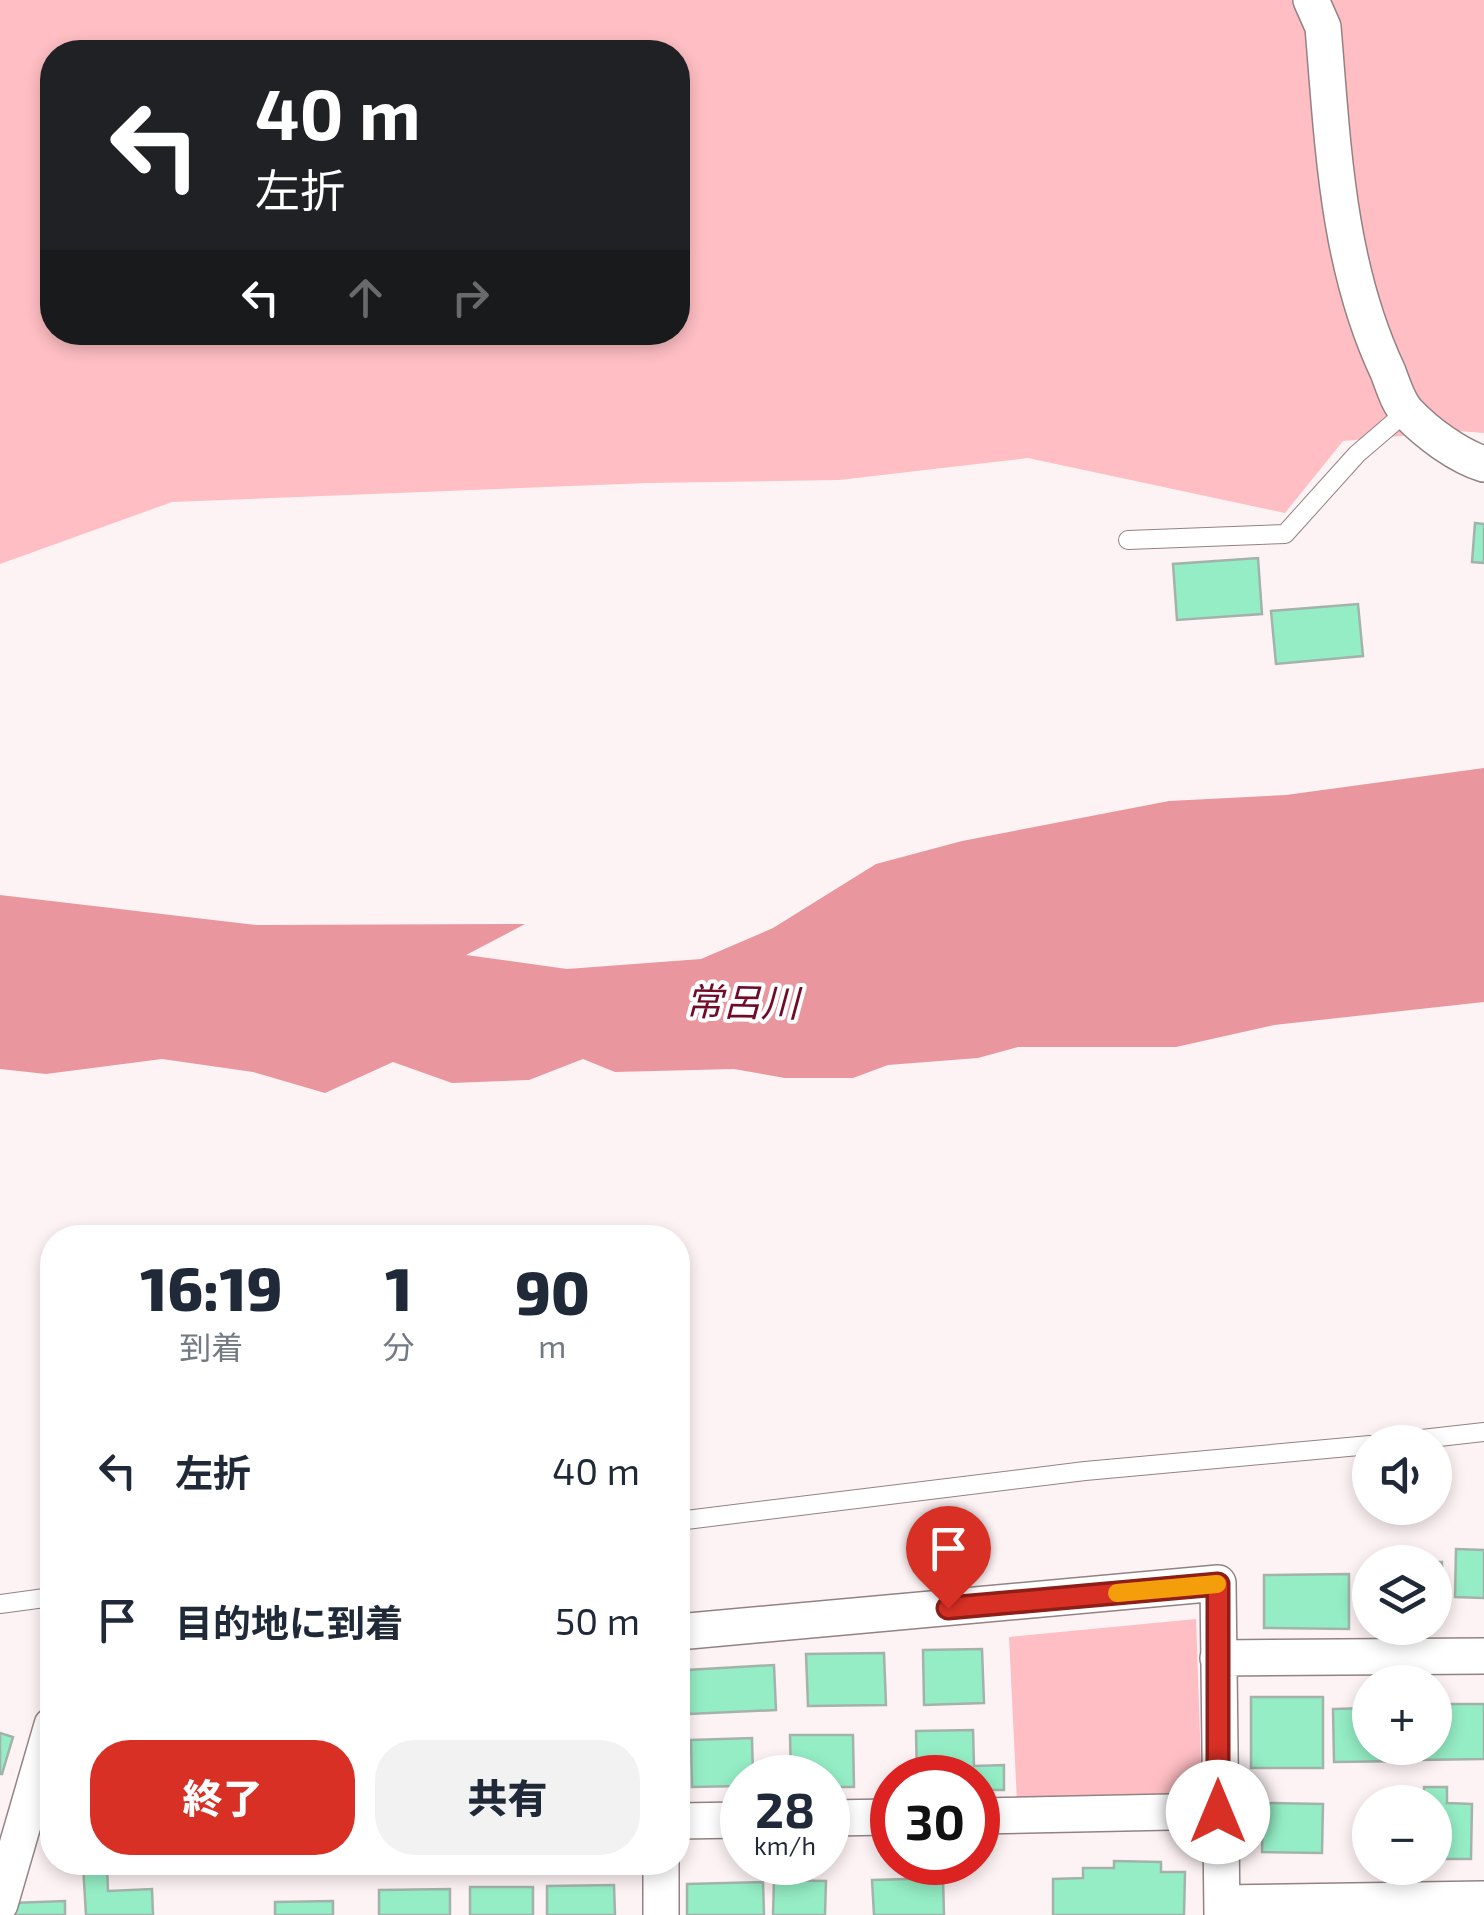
<!DOCTYPE html>
<html lang="ja">
<meta charset="utf-8">
<style>
:root{--surface:#fff;--page:#f2f2f3;--text:#1f2937;--muted:#747a83;--accent:#d93025}
body{margin:0;font-family:"Exo 2","Noto Sans JP",sans-serif;background:var(--page);color:var(--text);height:100vh;display:flex;flex-direction:column;font-size:38px;white-space:nowrap}
*{box-sizing:border-box;margin:0}
p{font-size:32px;color:var(--muted)}
.icon{flex:none;width:55px;height:55px;fill:none;stroke:currentColor;stroke-width:2;stroke-linecap:round;stroke-linejoin:round}
.map{position:relative;flex:1;overflow:hidden}
.drawer{position:absolute;left:40px;top:1225px;width:650px;height:650px;display:flex;flex-direction:column;background:var(--surface);border-radius:40px;box-shadow:0 5px 15px #0003}
.drawer>*{flex:none}
.top-card{position:absolute;left:40px;top:40px;width:650px;height:305px;border-radius:40px;box-shadow:0 5px 15px #0003;background:#202124;color:#fff;overflow:hidden}
.fabs{position:absolute;left:1352px;top:1425px;display:grid;gap:20px}
.fabs a{display:grid;place-items:center;width:100px;height:100px;border-radius:50%;background:var(--surface);box-shadow:0 5px 15px #0003;font-size:50px}
.speed{position:absolute;left:720px;top:1755px;display:flex;gap:20px;font-size:50px;font-weight:700;text-align:center}
.speed>*{display:grid;place-content:center;width:130px;height:130px;border-radius:50%;background:var(--surface);box-shadow:0 5px 15px #0003;line-height:1}
.speed small{font-size:25px;font-weight:400}
.speed .limit{border:15px solid #d22;background:#fff;color:#111}
.pin{position:absolute;display:grid;place-items:center;width:85px;height:85px;color:#fff;margin:-102px -42px;border-radius:50% 50% 50% 0;rotate:-45deg;box-shadow:0 0 10px #0007}
.pin .icon{rotate:45deg}
.me{position:absolute;width:110px;margin:-55px;rotate:0deg;stroke-linejoin:round;filter:drop-shadow(0 0 8px #0008)}
.turn{display:flex;align-items:center;gap:35px;height:210px;padding:0 50px;font-size:45px}
.turn .icon{width:130px;height:130px;stroke-width:2.5}
.turn b{display:block;font-size:70px;line-height:85px}
.lanes{display:flex;align-items:center;height:95px;padding:0 50px;background:#0003;justify-content:center;gap:50px;direction:ltr}
.lanes .off{opacity:.35}
.eta{display:flex;justify-content:space-evenly;align-items:center;height:170px;text-align:center}
.eta b{font-size:60px;font-weight:800;line-height:70px}
.cta{display:flex;gap:20px;margin-top:auto;padding:20px 50px}
.cta a{flex:1;height:115px;border-radius:40px;background:var(--accent);color:#fff;font-size:40px;font-weight:800;line-height:115px;text-align:center}
.cta a+a{background:var(--page);color:var(--text)}
ul{padding:0;list-style:none}
li{display:flex;align-items:center;gap:30px;height:150px;padding:0 50px}
li div{flex:1}
li b{display:block;font-size:38px}
li em{font-style:normal}
.map>svg:first-child{display:block}
</style>
<div class="map">
<svg width="1484" height="1915" viewBox="0 0 1484 1915">
<rect width="100%" height="100%" fill="#fef3f4"/>
<path fill="#febec3" fill-rule="evenodd" d="M0,0H1484V433L1457,431L1343,441L1285,513L1028,458L839,480L648,483L172,502L0,564ZM52,52H678V332H52Z
M1196,1619L1202,1794L1017,1802L1009,1637Z"/>
<path fill="#ea969f" d="M1484,768V1002L1274,1025L1176,1047H1018L978,1058L888,1065L853,1078H785L734,1069L615,1072L583,1059L529,1080L452,1083L393,1062L325,1093L253,1072L162,1059L46,1074L0,1069V895L257,925L525,924L466,955L567,969L701,959L773,928L876,864L962,841L1169,801L1286,795Z"/>
<path fill="#94edc5" stroke="#a3b3ab" stroke-width="2.5" d="M1475,523L1484,524V563L1472,562Z
M1258,558L1262,614L1177,620L1173,564Z
M1358,604L1363,656L1276,664L1271,611Z
M1456,1549L1484,1550V1598L1455,1597Z
M1428,1562H1442L1443,1621H1435V1562Z
M1349,1574V1629L1264,1628V1575Z
M982,1649L984,1703L924,1705L923,1650Z
M884,1653L886,1705L808,1706L806,1654Z
M774,1665L776,1710L689,1714L687,1670Z
M1251,1697H1323V1768H1251Z
M1435,1704H1484V1759L1418,1760V1748H1435Z
M1370,1708V1748H1406L1407,1761L1334,1762L1333,1709Z
M973,1730L974,1766L1004,1765V1790H978V1778H917L916,1731Z
M0,1733L13,1737L2,1774H0Z
M790,1735H853L854,1787H828V1778H791Z
M752,1738L753,1778H742V1786L692,1787L691,1740Z
M1424,1787H1447V1803L1472,1804L1471,1859H1445V1847H1435V1802H1424Z
M1263,1803L1323,1804L1322,1853L1262,1852Z
M1114,1861L1161,1862V1872H1185L1184,1915H1053V1879L1083,1878V1868H1114Z
M107,1864L108,1891L152,1889L153,1915H86L83,1865Z
M943,1878L944,1915H874L872,1880Z
M774,1880L826,1881L825,1915H773Z
M763,1882L764,1915H687V1884Z
M614,1885L615,1915H547V1886Z
M470,1887H533V1915H470Z
M450,1889V1915H379V1890Z
M65,1901V1915H13L12,1903Z
M333,1901V1915H275V1902Z"/>
<g fill="none" stroke-linecap="round" stroke-linejoin="round">
<g stroke="#938283" stroke-width="20">
<path id="service" d="M1128,540L1285,534L1357,454L1406,412
M1395,1442L1484,1432
M678,1521L1085,1471L1370,1445
M0,1604L52,1597"/>
</g>
<g stroke="#938283" stroke-width="38">
<path id="minor" d="M1311,0L1323,27C1333,145 1337,264 1388,372C1393,385 1398,403 1408,413C1427,433 1458,456 1484,464
M678,1632L1218,1583L1222,1915
M1218,1658L1484,1656
M978,1816L1218,1811
M828,1818L892,1817
M678,1821L742,1820
M661,1862V1915
M1222,1903L1484,1899
M0,1904L52,1725"/>
</g>
<use href="#service" stroke="#fff" stroke-width="18"/>
<use href="#minor" stroke="#fff" stroke-width="35"/>
</g>
<g fill="none" stroke-linecap="round" stroke-linejoin="round">
<g stroke="#8d1f18" stroke-width="25">
<path id="route" d="M948,1608L1218,1584V1812"/>
</g>
<use href="#route" stroke="#d93025" stroke-width="18"/>
<path stroke="#f59e0b" stroke-width="18" d="M1117,1593L1217,1584"/>
</g>
<g text-anchor="middle" dominant-baseline="central" stroke-width="8" stroke-linejoin="round" paint-order="stroke">
<g font-size="38" font-style="italic" fill="#710b28" stroke="#fff">
<text transform="translate(742 1001) rotate(1)">常呂川</text>
</g>
</g>
</svg>
<div class="fabs">
<a><svg class="icon" aria-label="sound" viewBox="0 0 24 24"><path d="M4 9h4l5-4v14l-5-4H4zM17 9q2 3 0 6"/></svg></a>
<a><svg class="icon" aria-label="layers" viewBox="0 0 24 24"><path d="M12 4l9 5-9 5-9-5zM3 14l9 5 9-5"/></svg></a>
<a>+</a>
<a>−</a>
</div>
<div class="speed"><div>28<small>km/h</small></div><div class="limit">30</div></div>
<div class="pin" style="left:948px;top:1608px;background:#d93025"><svg class="icon" aria-label="arrive" viewBox="0 0 24 24"><path d="M6 21V4h12l-3 4 3 4H6"/></svg></div>
<svg class="me" style="left:1218px;top:1812px" viewBox="-20 -20 40 40"><circle r="19" fill="#fff"/><path d="M0-13L10 11 0 6-10 11z" fill="#d93025"/></svg>
<div class="top-card">
<div class="turn"><svg class="icon" aria-label="left" viewBox="0 0 24 24"><path d="M17 20v-9H6M10 6l-5 5 5 5"/></svg><div><b>40 m</b>左折</div></div>
<div class="lanes"><svg class="icon" aria-label="left" viewBox="0 0 24 24"><path d="M17 20v-9H6M10 6l-5 5 5 5"/></svg><svg class="icon off" aria-label="ahead" viewBox="0 0 24 24"><path d="M12 20V5M6 11l6-6 6 6"/></svg><svg class="icon off" aria-label="right" viewBox="0 0 24 24"><path d="M7 20v-9h11M14 6l5 5-5 5"/></svg></div>
</div>
<section class="drawer">
<div class="eta">
<div><b>16:19</b><p>到着</p></div>
<div><b>1</b><p>分</p></div>
<div><b>90</b><p>m</p></div>
</div>
<ul>
<li><svg class="icon" aria-label="left" viewBox="0 0 24 24"><path d="M17 20v-9H6M10 6l-5 5 5 5"/></svg><div><b>左折</b></div><em>40 m</em></li>
<li><svg class="icon" aria-label="arrive" viewBox="0 0 24 24"><path d="M6 21V4h12l-3 4 3 4H6"/></svg><div><b>目的地に到着</b></div><em>50 m</em></li>
</ul>
<div class="cta"><a>終了</a><a>共有</a></div>
</section>
</div>
